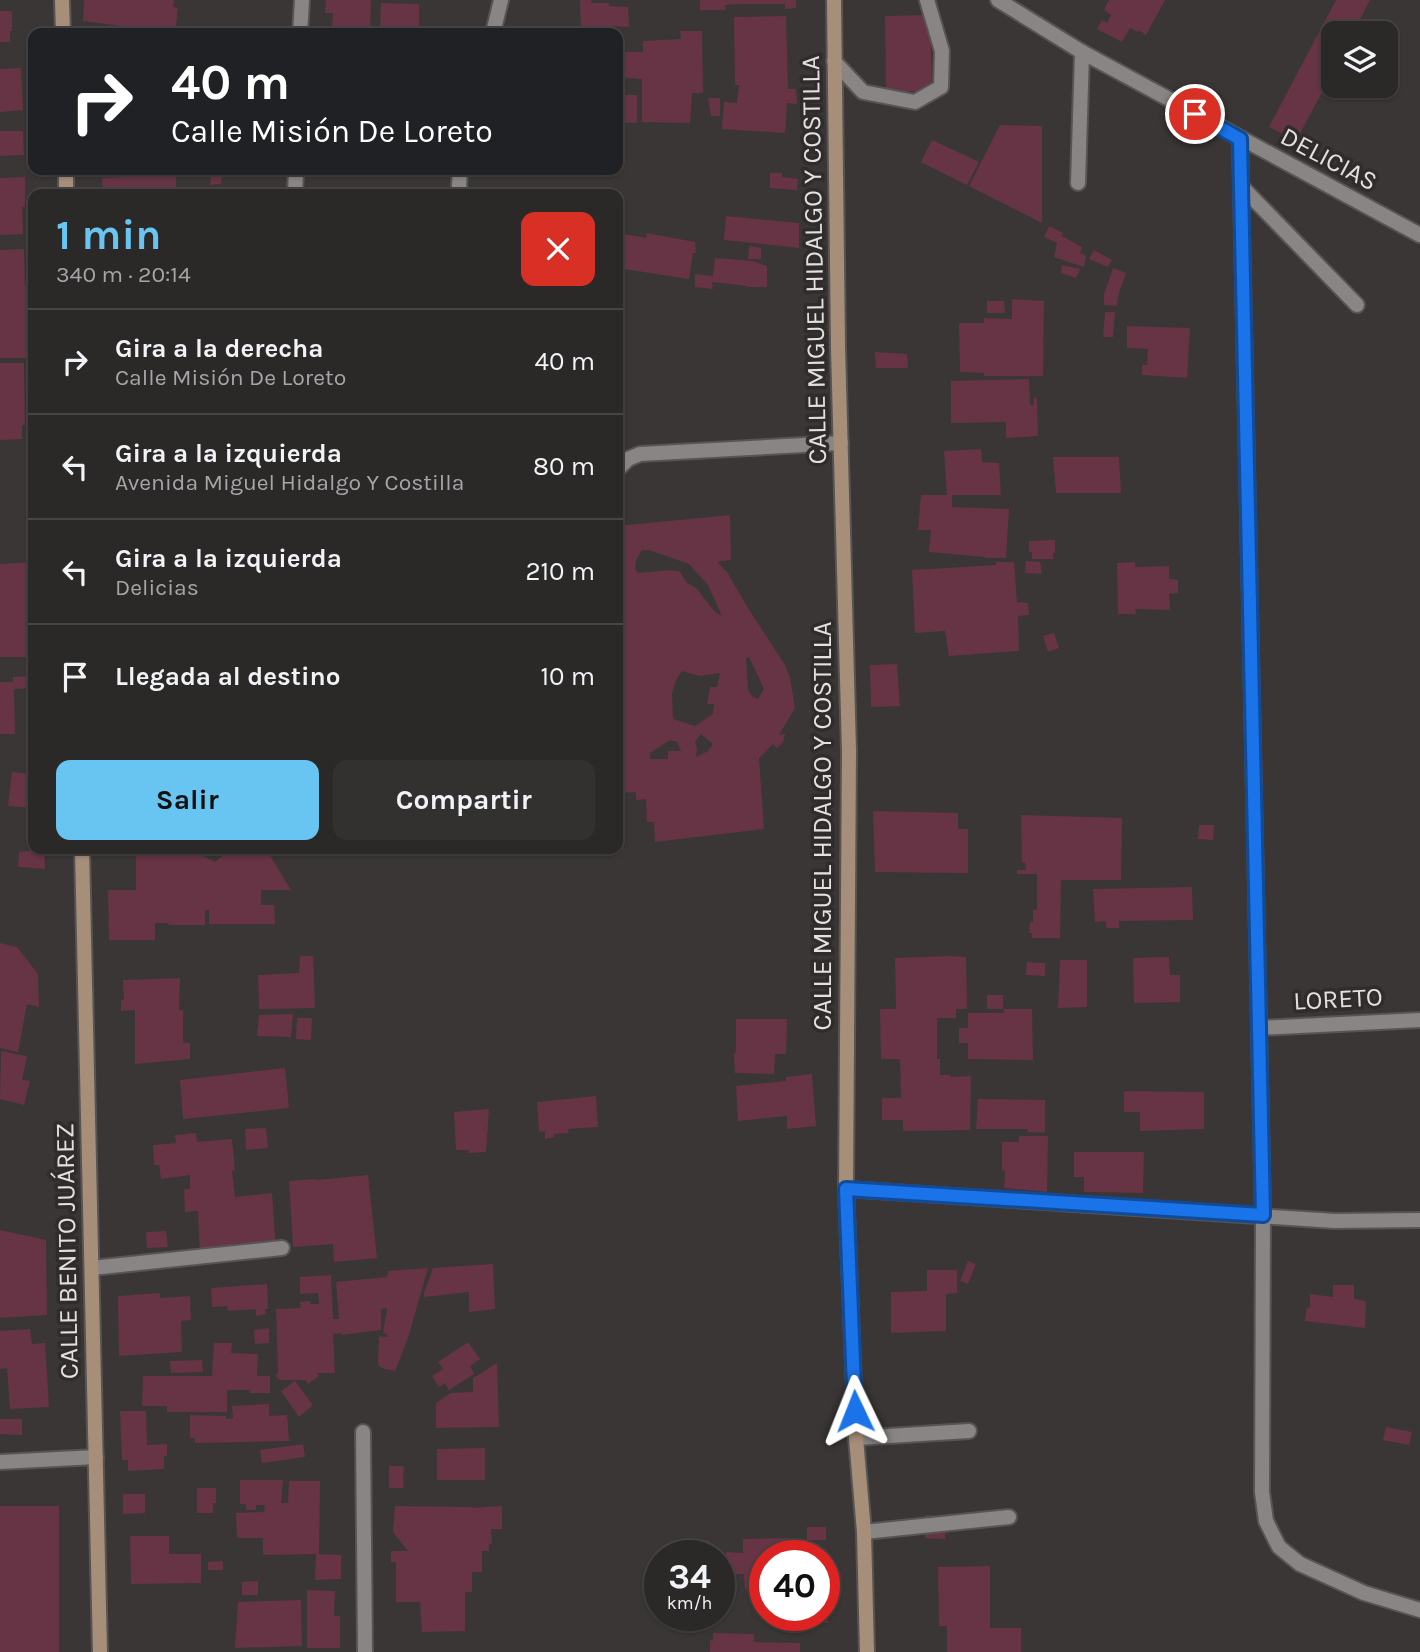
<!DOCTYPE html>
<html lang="es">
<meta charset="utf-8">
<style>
:root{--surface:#2b2828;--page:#333030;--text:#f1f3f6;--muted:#a6a6a8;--line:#474445;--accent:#68c4f0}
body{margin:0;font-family:Karla,sans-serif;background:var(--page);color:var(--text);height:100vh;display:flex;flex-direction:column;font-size:26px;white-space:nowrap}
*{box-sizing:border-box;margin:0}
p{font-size:23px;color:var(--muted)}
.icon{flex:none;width:38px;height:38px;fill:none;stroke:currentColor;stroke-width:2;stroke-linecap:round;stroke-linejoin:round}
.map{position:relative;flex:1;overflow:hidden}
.sheet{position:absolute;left:28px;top:189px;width:595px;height:665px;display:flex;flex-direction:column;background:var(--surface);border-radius:14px;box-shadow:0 2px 5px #0004,0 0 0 2px var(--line)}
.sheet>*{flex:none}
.hud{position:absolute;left:28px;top:28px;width:595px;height:147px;border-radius:14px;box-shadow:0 2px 5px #0004,0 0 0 2px var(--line);background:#202124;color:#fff;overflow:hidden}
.controls{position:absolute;left:1321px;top:21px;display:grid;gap:14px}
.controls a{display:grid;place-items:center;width:77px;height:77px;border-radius:14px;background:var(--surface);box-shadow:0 2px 5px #0004,0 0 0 2px var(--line);font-size:35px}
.speed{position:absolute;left:644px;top:1540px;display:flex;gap:14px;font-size:35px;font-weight:700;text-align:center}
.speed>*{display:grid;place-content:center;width:91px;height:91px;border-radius:50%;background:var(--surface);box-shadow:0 2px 5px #0004,0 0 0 2px var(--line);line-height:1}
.speed small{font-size:18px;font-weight:400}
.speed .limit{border:10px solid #d22;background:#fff;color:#111}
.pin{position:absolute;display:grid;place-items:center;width:60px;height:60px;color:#fff;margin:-30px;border:4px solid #fff;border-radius:50%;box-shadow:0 2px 7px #0007}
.me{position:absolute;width:77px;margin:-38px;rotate:358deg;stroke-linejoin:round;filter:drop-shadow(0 0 5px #0008)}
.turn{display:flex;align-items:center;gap:24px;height:147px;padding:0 28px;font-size:32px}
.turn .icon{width:91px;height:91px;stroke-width:2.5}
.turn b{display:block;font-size:49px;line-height:60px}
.round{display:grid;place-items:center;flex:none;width:74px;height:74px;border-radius:14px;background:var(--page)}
.overview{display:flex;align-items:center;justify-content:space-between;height:119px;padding:0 28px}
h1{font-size:42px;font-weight:700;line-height:52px;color:var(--accent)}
.action{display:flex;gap:14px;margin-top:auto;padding:14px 28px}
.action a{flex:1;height:80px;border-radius:14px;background:var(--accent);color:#111;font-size:28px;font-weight:700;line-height:80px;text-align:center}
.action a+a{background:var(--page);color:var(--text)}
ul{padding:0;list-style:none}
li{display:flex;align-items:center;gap:21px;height:105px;padding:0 28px;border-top:2px solid var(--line)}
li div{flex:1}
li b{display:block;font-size:26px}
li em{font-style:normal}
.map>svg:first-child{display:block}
</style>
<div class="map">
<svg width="1420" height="1652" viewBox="0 0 1420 1652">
<rect width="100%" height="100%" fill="#393635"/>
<path fill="#663445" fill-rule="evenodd" d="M84,0H174L173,7L178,8L175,33L83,21Z
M326,0H371L370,33H340V30H332L333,13H325Z
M580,0H591V3H609V6L628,7L629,27L609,26V33H581Z
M700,0H796V8L785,9V4H744L725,5L726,10H700Z
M1109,0H1165L1146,35L1139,30L1138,32L1130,28L1122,42L1097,29L1102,20L1107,23L1111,15L1104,10Z
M1336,0H1370L1353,33H1334V70L1296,141L1269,127Z
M381,3L419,4V29H409V33H380Z
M0,11H12V31H10V42H0Z
M930,15L932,91L886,92L885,16Z
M786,16L788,89H796L797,104L787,103L785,133L722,129L724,102L737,103L739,85H735L734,17Z
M680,31H702L703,93H692L690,123L642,122V79L618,77V59L623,60V52H643V41L681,39Z
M21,68L23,110L0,112V69Z
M618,95H637V123L618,122Z
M708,98H720V116H711Z
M1000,125L1042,126V223L969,186Z
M0,131H23L24,155L0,156Z
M932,140L979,162L967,185L921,162Z
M171,170H246V175L222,173L221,184L210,185L211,175H176V194H103L102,178L171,175Z
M770,173H782V177L798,179L797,190L770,188Z
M25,177V207H22L23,234L0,235V178Z
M726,216L799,223V248L724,240Z
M1049,226L1063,233L1062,236L1082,247L1080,253L1086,256L1084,267L1054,257L1057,243L1044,237Z
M618,233L646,238L647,233L695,242L696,253H693L689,279L618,268Z
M749,246L761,248V259H748Z
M24,249L25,285H27L29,358H0V250Z
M1094,250L1112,260L1108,267L1089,259Z
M715,258L753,261L767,266V287H747V286L712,282L713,289L695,287V274L713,276Z
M1062,265L1080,269L1076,278L1061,273Z
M1113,268L1126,273L1118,296L1117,306L1104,305V294Z
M1012,299L1044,301L1043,376H984V373L960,372L959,323H984V318L1012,319Z
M987,301H1004L1005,313H987Z
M1105,312H1115L1113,337H1103Z
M1127,326L1190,328L1187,378L1142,375V365H1147L1148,349L1127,348Z
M875,352L907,354L908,368H876Z
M0,363H24L25,425H22V439L0,440Z
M1029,379L1030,405H1034V398H1037L1038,436L1006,438V422L951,423V381Z
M981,449L982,462L999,463L1001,495H952V507L1009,509L1006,558H985V557L929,552L931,530H918L921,495H947L944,451Z
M1053,457H1119L1121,493H1056Z
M730,515L731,560L717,562L727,572L748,608L785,665L790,678L795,708L779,735L785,734L783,742L777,748L773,744L759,758L764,829L655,842L654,822H647L646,799L636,800V792L618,793V526ZM642,550H649L689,564L708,585L722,616L715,612L696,588L686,582L680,572L671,570L638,573L635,569L636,560ZM749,657L764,689L758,699L752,696L748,690L746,658ZM682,671L700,676L720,673L717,687H710L707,704H714L713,714L695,726L673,719L672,693L677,678ZM701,734L713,744L708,751L696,757L697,749L695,742ZM670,740L677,742L681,751H668V759H650V753Z
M1055,540V553H1053V559H1032V552H1029V541Z
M1026,561L1040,562L1042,574L1025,573Z
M33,562V657H0V564Z
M996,562H1014L1017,602L1028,603L1029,615L1018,616L1019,651L949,656L945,631L915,633L912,570L996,565Z
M1135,562V567L1169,566V579L1178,580V593L1169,594L1170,610L1135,609L1136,614H1118L1117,563Z
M1054,633L1059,648L1048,652L1043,636Z
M897,664L900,706L871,707L870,665Z
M33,676V688L14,689L15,734H0V682H13V677Z
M12,772L33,774V808L8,806Z
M873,811L958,813V829H968V873L875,872Z
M1021,815L1122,818L1121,880H1061L1060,938H1032V933H1029L1030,922H1033V910H1037V874H1017V870H1026L1025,862L1022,863Z
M1199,825H1214L1213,840L1198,839Z
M44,849L45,869L18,867L19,852Z
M136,849H188L215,862L231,849H266L291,890H261V905H274L275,924H209V910H205V925H169L168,923H155V940H109L108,890H136Z
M1192,887L1193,920L1119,921V928H1106V921L1095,922L1093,889Z
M0,943L17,947L38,974L39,1007L27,1004L18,1052L0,1048Z
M300,956H313L315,1008L259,1009L258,975L299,973Z
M949,956L966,957L967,1009H956V1018H937V1059H940V1075H951L950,1077L971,1076L970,1130L903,1131V1120H882V1098H901L900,1059H881L880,1009H896L895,958Z
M1169,957L1170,975H1180V1002L1134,1003L1133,958Z
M1060,960H1087V1007L1058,1008Z
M1027,962L1045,963V976L1026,975Z
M180,978L179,1010H183V1043H190V1059L135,1064V1010L121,1011V1000L124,999L123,980Z
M987,995H1003V1009H987Z
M1004,1009H1032L1033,1060L968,1059V1043H959V1028H968V1013H1004Z
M293,1014L291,1037L257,1036L259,1015Z
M297,1018H312L311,1040L296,1039Z
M736,1019H787L786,1054H775L774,1074L735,1073L734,1053H736Z
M1,1051L27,1056L22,1080L30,1081L24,1105L0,1099Z
M285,1068L289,1108L183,1119L180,1080Z
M812,1074L816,1126L787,1129V1116L738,1121L736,1086L786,1081V1077Z
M1124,1091L1204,1092V1129L1140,1131V1112H1124Z
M596,1096L598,1127L568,1129L569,1133L553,1134L555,1137L545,1139V1131L539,1132L537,1102Z
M978,1099L1045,1100V1133L1027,1132L1028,1129H976Z
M489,1109L486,1152L469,1153V1150H456L454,1112Z
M266,1128L268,1148L246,1150L245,1129Z
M196,1133L197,1142L232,1139L235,1170L232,1171L235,1197L272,1193L276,1250L200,1256L198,1211L185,1212L184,1189H190V1175L161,1179L159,1165H154L153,1145L176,1143L175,1135Z
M1019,1136H1048L1047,1192L1004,1188L1005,1170L1002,1171V1142H1019Z
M1074,1152H1144L1143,1193L1084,1192V1177H1074Z
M368,1175L377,1258L334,1262L333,1244L293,1247L289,1181L316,1179L317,1180Z
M0,1230L46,1240L47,1315L0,1318Z
M166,1231L168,1247L147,1248L146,1232Z
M968,1261L976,1264L968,1284L960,1281Z
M493,1264L495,1309L469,1312V1292L424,1297V1293L433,1268Z
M428,1268L408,1338L395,1371L384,1369L379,1366L378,1362L379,1336L387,1337V1334L383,1333L387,1308L381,1309V1330L341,1335L342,1333L333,1334L335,1373H317L319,1376L308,1384L306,1380H280L275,1376L278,1373L276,1309L301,1308L300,1302L310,1301V1304H319L318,1293L300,1294V1277L331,1275L333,1319H339L336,1282L387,1277L388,1271Z
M927,1270H957V1293L946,1294V1331L891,1333V1292L927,1291Z
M267,1284L268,1309H265L266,1314L256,1316V1309L228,1311L227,1306L212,1307L211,1288Z
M1333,1285H1354V1299L1366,1301L1365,1328L1305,1321L1307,1307L1310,1308V1294L1333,1297Z
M160,1293V1298L190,1296L191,1320L181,1321L182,1352L119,1356L118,1296Z
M269,1328V1343L255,1344L254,1330Z
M30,1329L32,1344L45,1343L49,1407L10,1409L7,1368L0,1369V1331Z
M468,1342L480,1359L470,1366L474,1374L449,1390L445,1383L439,1387L432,1376L443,1369L438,1362Z
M214,1343H232L231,1353L258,1354L257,1376H270V1393H250V1390H227V1412H167V1406H142L143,1376H212Z
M202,1360L203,1372L171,1373L170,1361Z
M497,1363L499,1427L436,1428V1403L451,1393L473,1392V1378Z
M295,1381L313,1405L299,1417L281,1391Z
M269,1404V1416L287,1415L289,1441L195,1443V1438H190V1415L226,1416V1419L233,1418L232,1406Z
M120,1411H146L147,1445L167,1444V1456H164V1469L128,1471V1460H122Z
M0,1419H22V1435L0,1434Z
M1386,1427L1412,1432L1409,1445L1383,1440Z
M303,1444L305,1457L262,1463L260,1450Z
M485,1448V1480H437V1449Z
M389,1466H404L403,1488H389Z
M240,1480H283L281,1503H288L289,1481H320L319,1554L341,1555V1579L315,1580L316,1554L263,1555V1538H237L236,1513L264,1512L265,1505H256V1510H246V1504H240Z
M197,1488H216V1503H213V1513H197Z
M123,1494H145V1513L123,1514Z
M0,1506H59V1652H0Z
M395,1506L472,1507L471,1508L502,1506V1529H491L492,1544H489V1551H482V1572H472V1592H465V1631L422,1632L420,1602H396V1562H391V1551H408L393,1532Z
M926,1515L945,1516V1539L925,1538Z
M807,1527H826V1540H807Z
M130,1536H169V1554H201V1583L131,1584Z
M788,1538L789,1550L791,1549V1556H765V1588L745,1589L744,1574H726V1552L743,1553V1539Z
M692,1539L709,1541L708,1556H679L681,1543L692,1544Z
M223,1561V1570H208V1562Z
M990,1566V1628H1021V1652H947V1626H939L938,1567Z
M258,1581V1595H242V1582Z
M307,1590L335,1591L334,1616H340V1648H307Z
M824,1592H828V1623L787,1624L786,1615H824Z
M301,1600L302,1646L235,1648L238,1602Z
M713,1633L754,1634V1642L800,1643V1652H710V1640L713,1641Z"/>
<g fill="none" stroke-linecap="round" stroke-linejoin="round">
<g stroke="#575454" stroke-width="18">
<path id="lane" d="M493,33L501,0
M834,61L863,92L915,102L941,87L942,51L927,0
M460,170L459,186L461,194
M1078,183L1082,52
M1241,186L1357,305
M618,469L628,459L640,454L841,443
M92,1268L282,1248
M856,1438L969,1431
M864,1532L1009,1517"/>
</g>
<g stroke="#575454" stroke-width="18">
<path id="street" d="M998,0L1082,52L1420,235
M300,33L302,0
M1240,139L1263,1215L1262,1492L1266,1521L1279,1547L1300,1564L1364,1593L1420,1610
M295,194L296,170
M1259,1028L1420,1020
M846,1189L1335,1221L1420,1220
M363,1432L365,1652
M0,1462L96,1457"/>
</g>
<g stroke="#575454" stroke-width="18">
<path id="secondary" d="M62,0L63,33
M834,0L838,348L849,751L846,1189L856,1438L864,1532L867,1652
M66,170V194
M82,849L100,1652"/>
</g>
<use href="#lane" stroke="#888584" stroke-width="14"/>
<use href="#street" stroke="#888584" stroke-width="14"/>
<use href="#secondary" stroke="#a68e79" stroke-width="14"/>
</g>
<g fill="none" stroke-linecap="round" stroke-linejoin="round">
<g stroke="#114b97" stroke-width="18">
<path id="route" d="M855,1411L846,1189L1263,1215L1240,139L1195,114"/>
</g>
<use href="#route" stroke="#1a73e8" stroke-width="12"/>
</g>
<g text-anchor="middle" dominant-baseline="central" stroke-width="7" stroke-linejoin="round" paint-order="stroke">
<g font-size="26" fill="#e3e1e0" stroke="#2f2c2b">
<text transform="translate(1329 159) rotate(28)">DELICIAS</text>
<text transform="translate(814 260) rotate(-91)">CALLE MIGUEL HIDALGO Y COSTILLA</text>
<text transform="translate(822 826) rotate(-90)">CALLE MIGUEL HIDALGO Y COSTILLA</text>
<text transform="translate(1338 999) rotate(-3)">LORETO</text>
<text transform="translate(67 1251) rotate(-91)">CALLE BENITO JUÁREZ</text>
</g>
</g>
</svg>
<div class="controls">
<a><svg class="icon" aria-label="layers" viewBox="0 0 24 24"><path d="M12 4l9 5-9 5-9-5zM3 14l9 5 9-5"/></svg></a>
</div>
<div class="speed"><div>34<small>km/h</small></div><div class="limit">40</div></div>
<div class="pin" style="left:1195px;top:114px;background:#d93025"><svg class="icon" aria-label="arrive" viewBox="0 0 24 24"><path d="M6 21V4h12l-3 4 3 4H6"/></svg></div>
<svg class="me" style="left:855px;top:1411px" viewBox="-20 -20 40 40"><path d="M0-17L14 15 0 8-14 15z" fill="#1a73e8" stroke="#fff" stroke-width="4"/></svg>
<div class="hud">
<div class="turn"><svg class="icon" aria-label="right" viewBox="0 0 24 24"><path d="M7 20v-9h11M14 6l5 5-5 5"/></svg><div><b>40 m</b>Calle Misión De Loreto</div></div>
</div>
<section class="sheet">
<div class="overview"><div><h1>1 min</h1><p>340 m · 20:14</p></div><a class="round" style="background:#d93025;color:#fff"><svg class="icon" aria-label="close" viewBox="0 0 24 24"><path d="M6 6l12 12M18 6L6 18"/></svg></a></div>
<ul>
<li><svg class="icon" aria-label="right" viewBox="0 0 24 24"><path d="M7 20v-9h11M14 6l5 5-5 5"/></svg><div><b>Gira a la derecha</b><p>Calle Misión De Loreto</p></div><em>40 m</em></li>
<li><svg class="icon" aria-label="left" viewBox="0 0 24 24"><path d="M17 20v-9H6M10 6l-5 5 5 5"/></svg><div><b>Gira a la izquierda</b><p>Avenida Miguel Hidalgo Y Costilla</p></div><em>80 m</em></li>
<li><svg class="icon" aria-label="left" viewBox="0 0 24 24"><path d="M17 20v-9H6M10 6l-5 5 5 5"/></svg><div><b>Gira a la izquierda</b><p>Delicias</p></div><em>210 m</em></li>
<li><svg class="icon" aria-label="arrive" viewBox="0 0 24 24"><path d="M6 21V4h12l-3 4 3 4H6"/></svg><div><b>Llegada al destino</b></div><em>10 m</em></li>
</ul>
<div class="action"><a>Salir</a><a>Compartir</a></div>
</section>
</div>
